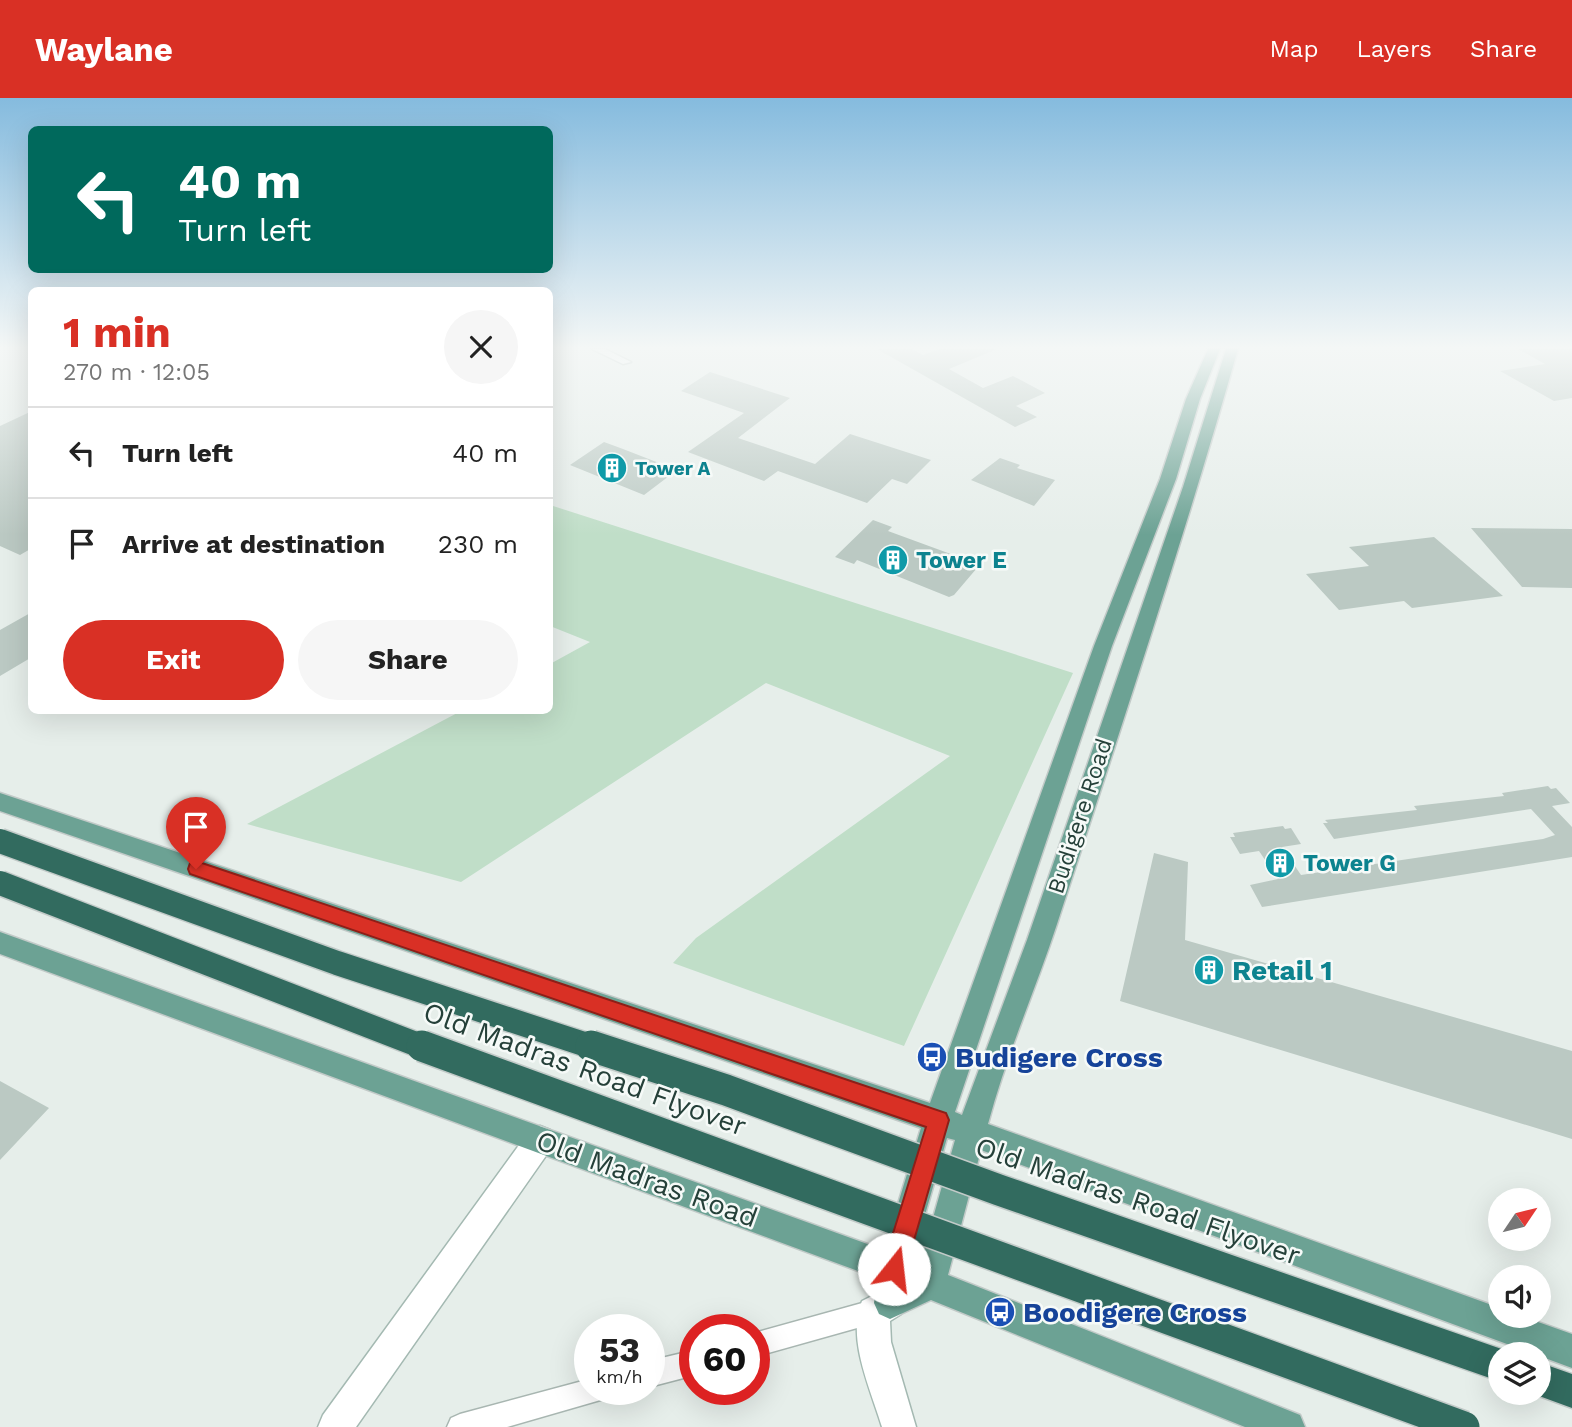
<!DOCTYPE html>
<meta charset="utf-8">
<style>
:root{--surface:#fff;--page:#f6f6f6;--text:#222;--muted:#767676;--line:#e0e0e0;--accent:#d93025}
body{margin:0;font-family:"Work Sans",sans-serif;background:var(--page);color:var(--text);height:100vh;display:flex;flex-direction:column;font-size:26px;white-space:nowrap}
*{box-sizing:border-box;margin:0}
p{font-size:23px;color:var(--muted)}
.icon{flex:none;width:38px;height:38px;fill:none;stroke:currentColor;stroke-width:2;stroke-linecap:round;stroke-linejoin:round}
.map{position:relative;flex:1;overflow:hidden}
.side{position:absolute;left:28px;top:189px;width:525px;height:427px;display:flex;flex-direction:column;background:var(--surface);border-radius:10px;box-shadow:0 7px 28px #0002}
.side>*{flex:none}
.banner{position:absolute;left:28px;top:28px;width:525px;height:147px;border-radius:10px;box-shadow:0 7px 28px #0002;background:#00695c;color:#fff;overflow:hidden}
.needle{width:46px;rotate:55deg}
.fabs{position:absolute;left:1488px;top:1090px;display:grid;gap:14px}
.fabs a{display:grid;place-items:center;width:63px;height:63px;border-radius:50%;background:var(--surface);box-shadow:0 7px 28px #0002;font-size:35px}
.speed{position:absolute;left:574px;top:1216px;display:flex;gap:14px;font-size:35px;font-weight:700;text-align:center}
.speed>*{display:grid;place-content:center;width:91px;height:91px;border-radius:50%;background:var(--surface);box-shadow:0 7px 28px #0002;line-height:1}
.speed small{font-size:18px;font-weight:400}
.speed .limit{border:10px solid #d22;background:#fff;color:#111}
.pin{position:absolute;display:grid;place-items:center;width:60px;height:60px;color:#fff;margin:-72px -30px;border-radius:50% 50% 50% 0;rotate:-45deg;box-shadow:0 0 7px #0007}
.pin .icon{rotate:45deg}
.me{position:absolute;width:77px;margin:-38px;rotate:16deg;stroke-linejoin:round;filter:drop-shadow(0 0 5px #0008)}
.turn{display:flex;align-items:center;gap:24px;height:147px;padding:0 35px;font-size:32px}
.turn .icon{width:91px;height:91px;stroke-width:2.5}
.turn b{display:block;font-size:49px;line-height:60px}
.round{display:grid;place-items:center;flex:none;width:74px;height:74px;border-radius:37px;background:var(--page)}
.head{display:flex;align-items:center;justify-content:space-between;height:119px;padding:0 35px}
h1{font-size:42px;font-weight:700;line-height:52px;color:var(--accent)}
.cta{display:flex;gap:14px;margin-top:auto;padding:14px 35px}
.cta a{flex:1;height:80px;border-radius:42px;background:var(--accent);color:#fff;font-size:28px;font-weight:700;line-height:80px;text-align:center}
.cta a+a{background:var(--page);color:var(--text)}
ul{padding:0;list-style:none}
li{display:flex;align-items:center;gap:21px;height:91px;padding:0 35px;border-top:2px solid var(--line)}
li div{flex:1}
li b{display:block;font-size:26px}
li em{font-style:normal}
header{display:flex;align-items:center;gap:42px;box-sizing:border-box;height:98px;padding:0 35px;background:var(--accent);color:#fff}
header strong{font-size:33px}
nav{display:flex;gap:38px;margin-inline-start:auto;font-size:24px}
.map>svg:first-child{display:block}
</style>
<header>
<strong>Waylane</strong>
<nav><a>Map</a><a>Layers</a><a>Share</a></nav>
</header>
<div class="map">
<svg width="1572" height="1329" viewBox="0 0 1572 1329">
<rect width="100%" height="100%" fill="#e6eeea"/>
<path fill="#c0dec8" d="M550,407L1073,575L904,948L673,865L696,840L950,658L766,585L461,784L247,726L461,613L550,612V566L590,544L550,528Z"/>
<path fill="#bbc9c3" d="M877,251H912L923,257L939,251H997L949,271L983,290L1013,278L1045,295L1016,308L1037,319L1015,329Z
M1518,251H1572V300L1554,303L1500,273L1545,266Z
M710,274L790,300L738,340L815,366L850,336L931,362L907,386L892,381L867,405L778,373L764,383L688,354L744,315L681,293Z
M32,313V450L20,457L0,448V328Z
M604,344L623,351L677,372L644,397L570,367Z
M1000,360L1020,367L1017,370L1055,382L1034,408L971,382Z
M873,422L892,429L888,433L978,466L975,469L977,470L954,497L949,499L857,462L854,466L835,459Z
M1471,430L1572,431V490L1522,489Z
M1434,439L1503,498L1412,510L1404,503L1339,512L1306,476L1369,468L1349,449Z
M32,514V559L0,578V532Z
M1548,688L1551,691L1556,690L1570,705L1552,708L1572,729V759L1262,809L1250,787L1278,781L1259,753L1240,756L1230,739H1235L1233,735L1283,728L1285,731L1291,730L1301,746L1282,749L1301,777L1543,741L1555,737L1531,711L1334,741L1323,725H1328L1325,722L1417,712L1414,708L1504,698L1502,695Z
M1154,755L1188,764L1185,842L1572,953V1041L1120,903Z
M0,983L49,1010L0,1062Z"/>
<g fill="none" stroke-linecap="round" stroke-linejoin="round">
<g stroke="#a8b6b1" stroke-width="3">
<path id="street" d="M592,251H605L631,264L623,266Z
M873,1202L882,1205L885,1214L882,1223L754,1259V1235Z
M695,1252V1277L649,1289V1263Z
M590,1281V1292H608L604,1301L507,1329H447L451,1320L460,1316Z"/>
</g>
<g stroke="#a4b9b2" stroke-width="3">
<path id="secondary" d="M540,1028L550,1032L554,1042L550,1052L356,1329H318L323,1317L530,1032Z
M890,1189L901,1194L906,1205L901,1216L890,1223L891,1244L916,1329H882C871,1292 846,1240 862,1203Z"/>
</g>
<g stroke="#c2cac8" stroke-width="3">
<path id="primary" d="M1208,251H1220L1200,301L1176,381L1112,548L955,1014L962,1017L1027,842L1183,389L1226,251H1238C1183,444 1119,635 1057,826C1035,893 1006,958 988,1026L1500,1210V1218H1521L1572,1236V1270L981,1052L948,1177L1300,1317L1305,1329H1245L931,1202L890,1221L879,1216L874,1205L877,1180L0,856V834L884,1152L921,1030L0,713V695L930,1005L1094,548L1160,381L1186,301ZM947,1040L955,1042L920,1166L912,1162Z"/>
</g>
<g stroke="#c2cac8" stroke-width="3">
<path id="highway" d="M1538,1264L1572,1276V1310L1531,1295H1538Z"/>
</g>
<use href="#street" fill="#fff" fill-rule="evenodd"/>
<use href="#secondary" fill="#fff" fill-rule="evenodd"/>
<use href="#primary" fill="#6ca294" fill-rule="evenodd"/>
<use href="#highway" fill="#326b5f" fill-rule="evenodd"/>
<g stroke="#c2cac8" stroke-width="27" stroke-linecap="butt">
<path id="highway-bridge-far1" d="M0,743L337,865L596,950
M0,785L426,950"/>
</g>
<g stroke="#c2cac8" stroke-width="34" stroke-linecap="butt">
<path id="highway-bridge" d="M422,948L1464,1329
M591,948L726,992L999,1092L1500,1267"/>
</g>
<use href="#highway-bridge-far1" stroke="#326b5f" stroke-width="24"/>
<use href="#highway-bridge" stroke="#326b5f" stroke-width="31"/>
</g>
<linearGradient id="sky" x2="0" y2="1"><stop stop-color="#85bbde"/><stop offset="0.57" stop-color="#f4f7f6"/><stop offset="1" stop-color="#f4f7f6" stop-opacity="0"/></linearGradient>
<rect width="1572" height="437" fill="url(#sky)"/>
<path fill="#d93025" stroke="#8d1f18" stroke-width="2" d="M196,763L946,1015L949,1022L903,1180L894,1183L886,1180L882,1171L926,1029L190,776L188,771L190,765Z"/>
<defs>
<g id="building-disc" transform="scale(1.575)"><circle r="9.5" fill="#0f9aa8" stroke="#f6faf8"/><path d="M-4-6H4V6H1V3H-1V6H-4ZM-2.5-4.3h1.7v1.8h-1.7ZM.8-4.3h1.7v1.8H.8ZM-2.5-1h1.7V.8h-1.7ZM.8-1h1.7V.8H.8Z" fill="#fff"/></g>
<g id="bus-disc" transform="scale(1.575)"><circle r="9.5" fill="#1a4fb4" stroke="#f6faf8"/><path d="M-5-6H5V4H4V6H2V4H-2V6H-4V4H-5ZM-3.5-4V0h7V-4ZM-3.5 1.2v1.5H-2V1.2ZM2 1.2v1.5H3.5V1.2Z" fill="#fff"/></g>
</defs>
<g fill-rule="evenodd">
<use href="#building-disc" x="612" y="370"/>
<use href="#building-disc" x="893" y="462"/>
<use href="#building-disc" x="1280" y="765"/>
<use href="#building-disc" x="1209" y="872"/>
<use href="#bus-disc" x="932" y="959"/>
<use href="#bus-disc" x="1000" y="1214"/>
</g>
<g text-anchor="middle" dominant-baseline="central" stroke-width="5" stroke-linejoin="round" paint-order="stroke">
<g font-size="19" font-weight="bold" fill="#0d838f" stroke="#f6faf8" text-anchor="start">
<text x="635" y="370">Tower A</text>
</g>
<g font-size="23" font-weight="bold" fill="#0d838f" stroke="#f6faf8" text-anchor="start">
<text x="916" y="462">Tower E</text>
<text x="1303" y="765">Tower G</text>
</g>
<g font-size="23" fill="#254039" stroke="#f6faf8">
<text transform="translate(1080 718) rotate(-72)">Budigere Road</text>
</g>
<g font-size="28" font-weight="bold" fill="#0d838f" stroke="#f6faf8" text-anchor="start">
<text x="1232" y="872">Retail 1</text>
</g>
<g font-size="28" font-weight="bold" fill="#164399" stroke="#f6faf8" text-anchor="start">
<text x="955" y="959">Budigere Cross</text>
<text x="1023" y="1214">Boodigere Cross</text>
</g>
<g font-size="28" fill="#254039" stroke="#f6faf8">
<text transform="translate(585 971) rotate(20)">Old Madras Road Flyover</text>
<text transform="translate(647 1081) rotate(20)">Old Madras Road</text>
<text transform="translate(1138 1103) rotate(19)">Old Madras Road Flyover</text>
</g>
</g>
</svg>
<div class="fabs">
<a><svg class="needle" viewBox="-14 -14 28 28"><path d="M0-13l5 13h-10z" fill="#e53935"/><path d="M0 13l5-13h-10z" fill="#767676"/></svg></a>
<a><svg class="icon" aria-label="sound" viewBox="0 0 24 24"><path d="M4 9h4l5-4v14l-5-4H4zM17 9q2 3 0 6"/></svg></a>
<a><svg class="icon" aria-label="layers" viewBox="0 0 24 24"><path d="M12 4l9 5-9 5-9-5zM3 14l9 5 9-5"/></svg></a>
</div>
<div class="speed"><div>53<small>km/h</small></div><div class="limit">60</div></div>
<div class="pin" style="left:196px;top:771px;background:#d93025"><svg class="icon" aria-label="arrive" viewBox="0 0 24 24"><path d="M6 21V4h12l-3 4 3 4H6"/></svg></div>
<svg class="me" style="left:894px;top:1171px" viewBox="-20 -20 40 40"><circle r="19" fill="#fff"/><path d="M0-13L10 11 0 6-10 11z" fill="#d93025"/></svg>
<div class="banner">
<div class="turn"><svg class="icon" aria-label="left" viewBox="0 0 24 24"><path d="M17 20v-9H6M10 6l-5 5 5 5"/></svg><div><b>40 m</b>Turn left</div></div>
</div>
<section class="side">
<div class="head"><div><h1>1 min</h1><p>270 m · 12:05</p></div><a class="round"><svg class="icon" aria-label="close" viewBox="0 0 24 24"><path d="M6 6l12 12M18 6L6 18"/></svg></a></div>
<ul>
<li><svg class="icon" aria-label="left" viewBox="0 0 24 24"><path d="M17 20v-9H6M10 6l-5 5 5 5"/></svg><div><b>Turn left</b></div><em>40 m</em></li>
<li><svg class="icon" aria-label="arrive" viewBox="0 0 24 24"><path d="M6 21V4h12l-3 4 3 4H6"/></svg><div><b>Arrive at destination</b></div><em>230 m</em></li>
</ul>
<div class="cta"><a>Exit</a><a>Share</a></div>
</section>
</div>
